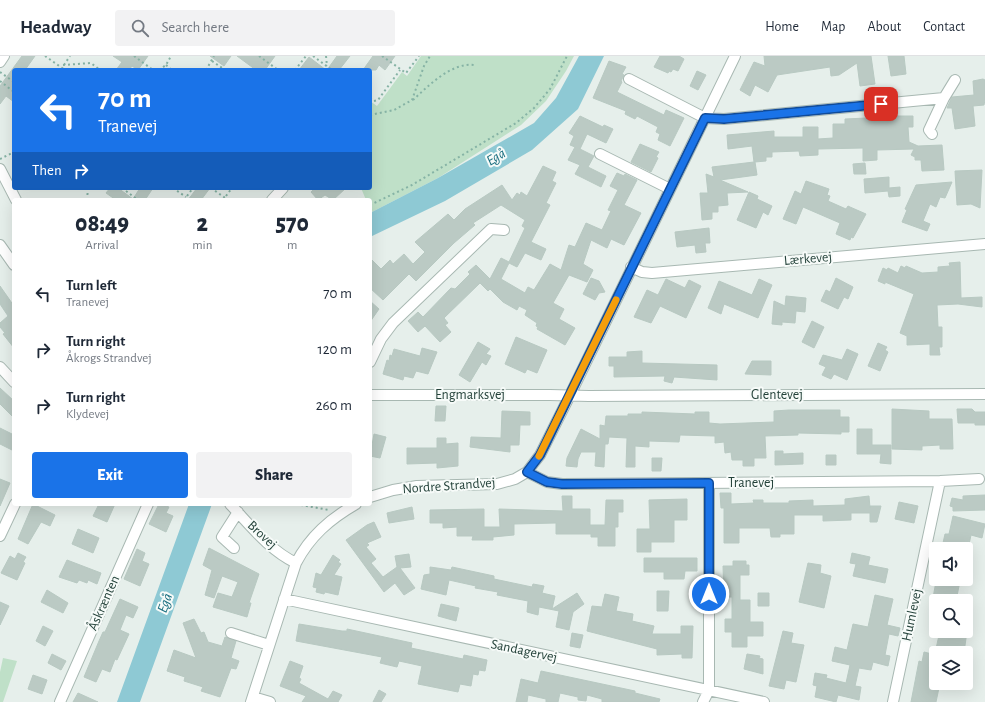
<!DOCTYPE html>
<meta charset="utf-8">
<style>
:root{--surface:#fff;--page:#f2f2f3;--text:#1f2937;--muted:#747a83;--line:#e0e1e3;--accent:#1a73e8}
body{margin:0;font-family:"Alegreya Sans",sans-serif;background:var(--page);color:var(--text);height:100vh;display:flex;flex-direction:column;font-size:15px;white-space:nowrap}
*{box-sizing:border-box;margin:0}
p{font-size:13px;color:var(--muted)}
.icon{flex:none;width:22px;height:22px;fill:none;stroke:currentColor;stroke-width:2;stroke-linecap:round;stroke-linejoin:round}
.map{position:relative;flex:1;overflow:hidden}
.details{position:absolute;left:12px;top:142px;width:360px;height:308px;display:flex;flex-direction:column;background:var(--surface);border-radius:4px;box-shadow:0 4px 16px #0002}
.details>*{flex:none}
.banner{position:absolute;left:12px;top:12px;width:360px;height:122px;border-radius:4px;box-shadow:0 4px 16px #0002;background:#1a73e8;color:#fff;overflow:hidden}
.tools{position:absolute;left:929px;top:486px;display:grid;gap:8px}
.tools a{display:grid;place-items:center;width:44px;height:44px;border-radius:4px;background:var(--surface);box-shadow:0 4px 16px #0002;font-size:20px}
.pin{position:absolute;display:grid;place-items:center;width:34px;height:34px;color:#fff;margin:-17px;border-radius:8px;box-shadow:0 2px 6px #0006}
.me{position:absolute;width:44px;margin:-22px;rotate:0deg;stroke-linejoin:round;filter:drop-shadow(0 0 3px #0008)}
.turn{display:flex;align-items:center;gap:14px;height:84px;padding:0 20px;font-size:18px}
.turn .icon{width:52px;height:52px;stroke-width:2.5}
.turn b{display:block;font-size:28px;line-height:34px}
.then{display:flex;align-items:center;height:38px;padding:0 20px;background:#0003;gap:8px;font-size:15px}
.eta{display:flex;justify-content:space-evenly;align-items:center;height:68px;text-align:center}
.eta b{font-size:24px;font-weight:800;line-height:28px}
.button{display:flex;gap:8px;margin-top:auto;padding:8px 20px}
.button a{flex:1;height:46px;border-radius:4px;background:var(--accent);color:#fff;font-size:16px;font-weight:800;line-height:46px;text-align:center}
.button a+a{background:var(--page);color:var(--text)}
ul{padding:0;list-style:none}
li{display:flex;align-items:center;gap:12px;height:56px;padding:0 20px}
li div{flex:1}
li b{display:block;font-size:15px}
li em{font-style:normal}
header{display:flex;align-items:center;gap:24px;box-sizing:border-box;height:56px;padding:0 20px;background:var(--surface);border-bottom:1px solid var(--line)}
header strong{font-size:19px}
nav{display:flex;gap:22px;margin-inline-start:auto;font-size:14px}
.search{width:280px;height:36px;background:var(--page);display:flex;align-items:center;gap:10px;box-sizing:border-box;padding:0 14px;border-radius:4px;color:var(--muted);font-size:15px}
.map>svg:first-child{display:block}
</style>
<header>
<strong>Headway</strong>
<div class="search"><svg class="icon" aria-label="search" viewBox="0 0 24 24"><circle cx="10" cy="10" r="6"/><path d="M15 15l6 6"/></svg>Search here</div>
<nav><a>Home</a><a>Map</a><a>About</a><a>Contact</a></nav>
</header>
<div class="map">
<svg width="985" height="646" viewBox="0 0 985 646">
<rect width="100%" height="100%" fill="#e6efeb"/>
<path fill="#bfe0c8" d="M421,0H574L566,15L546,45L521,69L438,122L370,157V144H366L361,132H370V45L377,50L402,16L407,20Z
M3,602L17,605L3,646H0V616Z"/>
<path fill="#8ec9d4" d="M579,0H604L578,53L532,94L445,145L370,181V157L438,122L534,67L556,42Z
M189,448H212L140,646H117Z"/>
<path fill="#bbcac4" stroke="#b8c9c2" d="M22,0H35L25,14H14V46L6,40L0,48V30Z
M113,0H148L138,14L132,10L129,14H116L122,6Z
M210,0H231L224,10Z
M237,0H275L265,14H256Z
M337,0H350L339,14H327Z
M373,0H395L385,14L379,9L376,14H363Z
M660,0H679L684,3L678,15L673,13L671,16L669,15L668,17L654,11Z
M764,0H871L875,28L860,30L857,7L839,19L831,20L830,11L777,19L768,36L755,29L750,40L740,34L754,6L765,10Z
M888,0H904L906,18L891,20Z
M309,1L326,14H299Z
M609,5L626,11L622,18L624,19L621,25L622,26L617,36L664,59L666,54L684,62L670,90L658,84L660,78L656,76L658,71L637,60L635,63L625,58L626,55L593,42Z
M697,15L706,19L698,34L690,30Z
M983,23L985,24V44L984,49L973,50L975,70L955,73L952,52H947L951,43L952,41L974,39L973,25Z
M580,60L603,71L604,69L613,73L606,87L587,78L580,93L594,100L588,111L606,120L601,131L575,118L580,109L568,104L575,91L570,89L574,80L569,77Z
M888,60H913V71H908L909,86L918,90L942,89L944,114L922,115L921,104H915V101L911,99L914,93L877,94V104L863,105V92L818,93V99L800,100L799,95L772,96V101H766V105L755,106L757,119L720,124L748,136L727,137L728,149L718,150V156H712V163L702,164L700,137H708L706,118L714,121L712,111L754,106L752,90L728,93L727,79L774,75V81H803V71H818V83L833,82V68H845V63L888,61Z
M640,88L659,96L656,101L658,102L651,116L631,106Z
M865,107L866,118H854L853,108Z
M543,110L556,116L552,125L556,127L546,147L550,149L531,186L546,193L541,204L525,197L517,211L509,207L501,223L525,237L528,231L534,234L550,208L561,214L569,189L575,191L586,167L602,174L611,155L608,154L618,134L610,130L617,117L624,120L625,118L637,124L624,149L641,157L624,189L611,183L607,192L591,184L583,208L593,214L587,226L569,219L553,247L564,253L559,263L575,272L565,289L537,273L538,271L536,270L537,267L525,259L527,254L519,250L517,254L503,246L490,233L488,235L480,227L444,262L448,267L445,269L451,276L440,286L425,270L418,276L408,265L418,256L423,261L451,232L455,233L470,218L468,216L476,209L490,223L501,202L509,206L525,172L522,170L525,164L501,149L473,167L475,169L454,187L416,225L409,218L383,244L370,232V202L381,213L390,204L393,208L404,198L413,208L425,196L415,186L448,158L454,164L465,153L502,129L512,144L517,137L520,139L521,136L527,140Z
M982,114L980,152L971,148L957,149L955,115Z
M889,121V132L900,131V140L889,141L888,135L865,137L864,123Z
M806,125L829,133L827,139L830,140L828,145L846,153L848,150L850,151L866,158L853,182L851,181L850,184L836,178L840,167L803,151L796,168L783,163L795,135L801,138Z
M952,126L945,142L940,141L936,151L930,148L923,165L930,168L927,175L902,166L907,154L905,153L916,129Z
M110,132H118L133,143L140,132H153L145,144H116L106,137Z
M197,132H210L201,144H188Z
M315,132H346L333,144L325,139L318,144L311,136Z
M749,136L758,140L757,143L772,150L768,159L763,156L756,172L737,164Z
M709,172L710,187H705L706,196L696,197L695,189L677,191L675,176Z
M960,206L961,242L982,241V251L958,248L937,249L938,271H942V291H939L940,299H930V288L907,289V280L900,277L914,238L885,226V228L878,225L883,212L887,214L888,212L898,217L901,210L905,212L906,210L922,217L938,216V211L950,210L949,207Z
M591,222L599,225L605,236L599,237L595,244L583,238Z
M836,222L853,231L848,243L844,241L838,253L821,245L826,234L830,236Z
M666,223L685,232L689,224L701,230L686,262L660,250L651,267L634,261L647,234L658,239Z
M759,223L772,229L758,262L724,248L721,258L708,252L719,225L752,239Z
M0,230L14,250V292L3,278L5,277L0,271V267L8,260L0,248Z
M786,240L806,242L805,256L796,255L795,267L782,266V269L772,268L774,245L785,250Z
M370,245L379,253L370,266Z
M812,265L824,271L814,292L802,286Z
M516,281L547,294L537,317L527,313L525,317L505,308Z
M478,286L490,293L486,298L491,300L486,309L482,306L470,326L459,319Z
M878,287L887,291L885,294L888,296L880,315L868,310Z
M422,292L437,296L428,318L416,315L413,322L404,320L403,324L383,318L387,304L389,305L390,299L392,300L394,293L420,300Z
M847,293L858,298L847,324L834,318L831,323L822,319L826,311L819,308L823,299L842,304Z
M642,295V307L717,309V324L674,321L672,327L664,325L665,320L614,321V310H609V301H627V296Z
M752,305H771V319L745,318Z
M0,332L14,345V362L0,348Z
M436,350H446L445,365H435Z
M892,353L929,355V363H952L953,393H940V389L922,390V394L892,393Z
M957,353H972L975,356H985V369H975V367H958Z
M789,354H840V361H849V376H841V378L798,377V379L765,380L766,402H754V410H743V404H732L731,396L725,397L724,386L715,387V380L680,379L679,386L649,385V391L635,390V411H626L627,382L609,381L608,388H605L604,411L595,410L596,396H581L578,403L577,411L566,410L567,402L581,373L600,383V369L605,370L606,360H628V358H642V356L695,358V356H709V367L720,368L774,366V355Z
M502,355L530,356V369H520L519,389H510V396L470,391L471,381L501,382Z
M0,372L14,379V395L0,388Z
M857,373H872V389H891V408L880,407L881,398H857Z
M374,378L386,381L380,402L370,400Z
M437,382H446V388L458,387V410L437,412V407L407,408V392H437Z
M775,395H783V398L803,397V408L775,409Z
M826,399H836V409H826Z
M652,402H662L661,415H652Z
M0,423L10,427L0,450Z
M720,437H731V448L754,447L753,444H763V447H789V445L813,444V450L845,449V443L869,440L870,452V450H881L877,466H870V457H851V464L823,465V459H794V478H780V481H771L770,472H739V487H724V452H721Z
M985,439V454L953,455V451L950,450L952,442L963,444V440Z
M562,440H572V453H590V469H605L606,444H623V456H618V471H615V490H598V481H591V478H556V467L514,468V479L493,481V484H472L473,480H457V471L443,472V467H430V454L484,453V471H500L499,453L563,455Z
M687,443V464H674V486H651V496H637V473H650L649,444Z
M899,446L918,450L914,467L895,463Z
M33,448L55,459L50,470L41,466L28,488L18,483Z
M99,448H115L107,466L93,460Z
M159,448L169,451L166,457L173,460L166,476L149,468Z
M412,451L414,463L389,467L387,457Z
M953,460L985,468L982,482L971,479L968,493H948L949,489L943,487L945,478H949Z
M374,466L381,481L367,487L369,489L366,491L376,503L371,507L383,521L397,511L395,500L409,498L411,511L400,512L415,532L404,539L395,527L384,536L346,484L367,469Z
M78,473L99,482L93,497L72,488Z
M209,492L259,518L249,547H251L247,561L213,551L218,537L232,541L238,526L222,520L214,542L205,539L212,514L203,509Z
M137,493L145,497L142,505L149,508L140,530L124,523Z
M18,497L26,501L23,506L25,507L17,524L1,517L10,500L15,503Z
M852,497L870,501L868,509L888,513L885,527L853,520L856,508L850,507Z
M333,499L340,504L338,506L341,508L334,519L342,521L338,539L325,536L324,538L316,536L317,532L313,531L316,517L321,519Z
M644,502H697V515H685L684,523H664V516H644Z
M67,504L101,517L97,528L88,524L87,527L79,524L77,527L59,521Z
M733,505H746V509H749V519H740V544H750V566H763V580H747V591H732V576H725V563H732V541H724L723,510H733Z
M808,507L821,509L820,517L831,520L824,552L799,546Z
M430,511L451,514L452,511L494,520V523L532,531L533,528L544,530L542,537L555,540L552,553L577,537L584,548L573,556L569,574L556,571L559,555L539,551L538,559L527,556L528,545L497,539L498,536L475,532L476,530L449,524L446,539L421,533L424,519L430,518Z
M936,525L959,530L956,545L933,542Z
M47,534L68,547L63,557L41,546Z
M657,535H669L668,555H657Z
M758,537H769V550H758Z
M605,538L619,541L616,555L633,558L632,565L654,570L652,578H681V570H693L692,602H682V598L657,599V593L587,575L592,550L602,551Z
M875,539L893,543L887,569L900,572L898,580L889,578L885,599L890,600L888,610L873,606L871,614L859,612L855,630L861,631L859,644L838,639L836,646L815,641L817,630L813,629L815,617L827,619L826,622L846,627L850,609L832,605L835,591L847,594L853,568L868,571Z
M120,543L138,551L133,562L126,559L120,574L129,578L117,604L115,603L110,616L102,613L96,626L84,621L99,585L103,576H105Z
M0,546L9,550L0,569Z
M441,548L459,552L456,565L438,560Z
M194,563L201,577L204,576L208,586L222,590L225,581L236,585L231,602L239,605L236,613L231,612L220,641L201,635L203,631L184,625L185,621L167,615L174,594L196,602L183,567Z
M299,568L342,575H347V573L412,587L411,592L463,603L464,599L487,604L485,615L479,614L478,619L473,618L471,630L460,628L458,636L418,628L422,610L399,605L397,611L380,607L382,601L296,585Z
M43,570L53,575L45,590L36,585Z
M783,575L793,577L791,587L804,589L796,626L786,624L784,633L769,630Z
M940,575H967L964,597H935Z
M572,577L583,579L580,592L570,590Z
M924,596L936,599V627H940L936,646H911L918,610L919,605L922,606Z
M52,598L66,605L61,614L48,607Z
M747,598L760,600L759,602L763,603V618L744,613Z
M290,605L303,610L299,622L301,623L299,627L328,643L333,635L342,639L338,646H302L306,640L280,630Z
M541,615L635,635V637L660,643L659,646H602V643L587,639L586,645L578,644V641L560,637L558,646H546V643L528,639L527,646H516L521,623L538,627Z
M33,619L47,624L42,638L28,633Z
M379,634L386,638L381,646H373Z
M78,637L98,646H73Z"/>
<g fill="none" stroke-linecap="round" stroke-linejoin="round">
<g stroke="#a8b8b2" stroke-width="12">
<path id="minor" d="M0,6L4,0
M629,23L705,62L724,63L944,42
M932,78L929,74L944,42L955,24
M600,98L670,133
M0,113L16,144
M272,144L283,132
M0,189L14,209
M631,211L642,216L652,217L985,188
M370,306L381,283L393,267L491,173L504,174
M0,311L14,326
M370,339H550L589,340L985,338
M527,416L547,426L562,428L940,425L979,423
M370,441L393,434L417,430L497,428L515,423L527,416L533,408L540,399L570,339L735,0
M230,448C250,469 269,494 296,507
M0,480L15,448
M234,492L222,481L238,456
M284,543L764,646
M231,577L269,589
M253,641L270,646
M60,646L148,448
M251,646L296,507C310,480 330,463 356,448
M703,646L709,634V427
M893,646L940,425"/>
</g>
<path stroke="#86b3a5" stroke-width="2" stroke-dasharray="2 3" stroke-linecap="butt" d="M45,0L65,14
M134,0L153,14
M259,0L278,14
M313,0L332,14
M326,0L327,10
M382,0L406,17L419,0
M212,5L225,14
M63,9L91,7L100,14
M64,9L70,0
M166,9L172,14
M159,14L166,9L171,0
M206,14L214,0
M295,14L306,0
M0,16L14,26
M0,25L14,36
M370,42L374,45L378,44L400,14
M413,44C428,30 452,6 474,9
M370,59L394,54L412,44L424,10L430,0
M0,103L14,96
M122,132L138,144
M173,132L186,141
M211,132L228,144
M87,144L88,132
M184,144L193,132
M223,144L232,132
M370,149L412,129L516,67L534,52L550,33L567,0
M296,448L329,454"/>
<use href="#minor" stroke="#fff" stroke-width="10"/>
</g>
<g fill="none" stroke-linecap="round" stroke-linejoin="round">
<g stroke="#114b97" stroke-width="10">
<path id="route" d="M709,538V427L562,428L547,426L527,416L540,399L546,387L705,62L724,63L881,48"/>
</g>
<use href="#route" stroke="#1a73e8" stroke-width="7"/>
<path stroke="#f59e0b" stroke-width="7" d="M539,400L616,244"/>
</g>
<g text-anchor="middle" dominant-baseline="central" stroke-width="4" stroke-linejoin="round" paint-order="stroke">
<g font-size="14" fill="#24423a" stroke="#f7fbf9">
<text transform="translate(808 203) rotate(-5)">Lærkevej</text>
<text x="470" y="339">Engmarksvej</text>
<text x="777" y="339">Glentevej</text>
<text x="751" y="427">Tranevej</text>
<text transform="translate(449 430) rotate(-4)">Nordre Strandvej</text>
<text transform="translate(262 479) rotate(43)">Brovej</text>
<text transform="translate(104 547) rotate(-66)">Åskrænten</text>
<text transform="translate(912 559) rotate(-78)">Humlevej</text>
<text transform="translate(524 595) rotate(12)">Sandagervej</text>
</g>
<g font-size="15" font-style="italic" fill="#1c6f80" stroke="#f7fbf9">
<text transform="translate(496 101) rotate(-31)">Egå</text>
<text transform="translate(165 547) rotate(-70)">Egå</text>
</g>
</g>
</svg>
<div class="tools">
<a><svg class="icon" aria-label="sound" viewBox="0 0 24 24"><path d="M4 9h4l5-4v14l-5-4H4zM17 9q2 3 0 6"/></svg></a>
<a><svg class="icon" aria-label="search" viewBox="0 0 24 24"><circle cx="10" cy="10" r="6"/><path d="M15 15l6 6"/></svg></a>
<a><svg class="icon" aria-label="layers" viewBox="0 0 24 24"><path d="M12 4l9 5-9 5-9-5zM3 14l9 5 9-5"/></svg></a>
</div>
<div class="pin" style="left:881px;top:48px;background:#d93025"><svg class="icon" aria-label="arrive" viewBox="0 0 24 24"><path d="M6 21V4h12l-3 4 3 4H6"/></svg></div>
<svg class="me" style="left:709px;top:538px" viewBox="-20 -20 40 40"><circle r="17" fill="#1a73e8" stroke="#fff" stroke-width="3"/><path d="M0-11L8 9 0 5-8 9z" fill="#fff"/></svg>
<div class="banner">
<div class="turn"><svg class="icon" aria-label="left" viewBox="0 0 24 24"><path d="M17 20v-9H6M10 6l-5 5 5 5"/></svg><div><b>70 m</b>Tranevej</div></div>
<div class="then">Then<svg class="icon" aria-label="right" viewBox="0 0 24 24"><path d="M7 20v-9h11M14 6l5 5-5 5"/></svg></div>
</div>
<section class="details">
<div class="eta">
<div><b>08:49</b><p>Arrival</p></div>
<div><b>2</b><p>min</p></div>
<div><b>570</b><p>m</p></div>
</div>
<ul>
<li><svg class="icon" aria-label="left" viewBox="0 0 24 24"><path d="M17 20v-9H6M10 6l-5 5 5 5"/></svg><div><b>Turn left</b><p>Tranevej</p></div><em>70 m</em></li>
<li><svg class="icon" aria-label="right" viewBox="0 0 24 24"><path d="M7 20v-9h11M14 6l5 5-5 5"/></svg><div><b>Turn right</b><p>Åkrogs Strandvej</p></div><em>120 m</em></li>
<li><svg class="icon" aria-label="right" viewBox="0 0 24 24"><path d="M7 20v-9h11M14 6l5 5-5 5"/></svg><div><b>Turn right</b><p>Klydevej</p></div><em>260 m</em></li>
</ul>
<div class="button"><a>Exit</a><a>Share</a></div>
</section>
</div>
